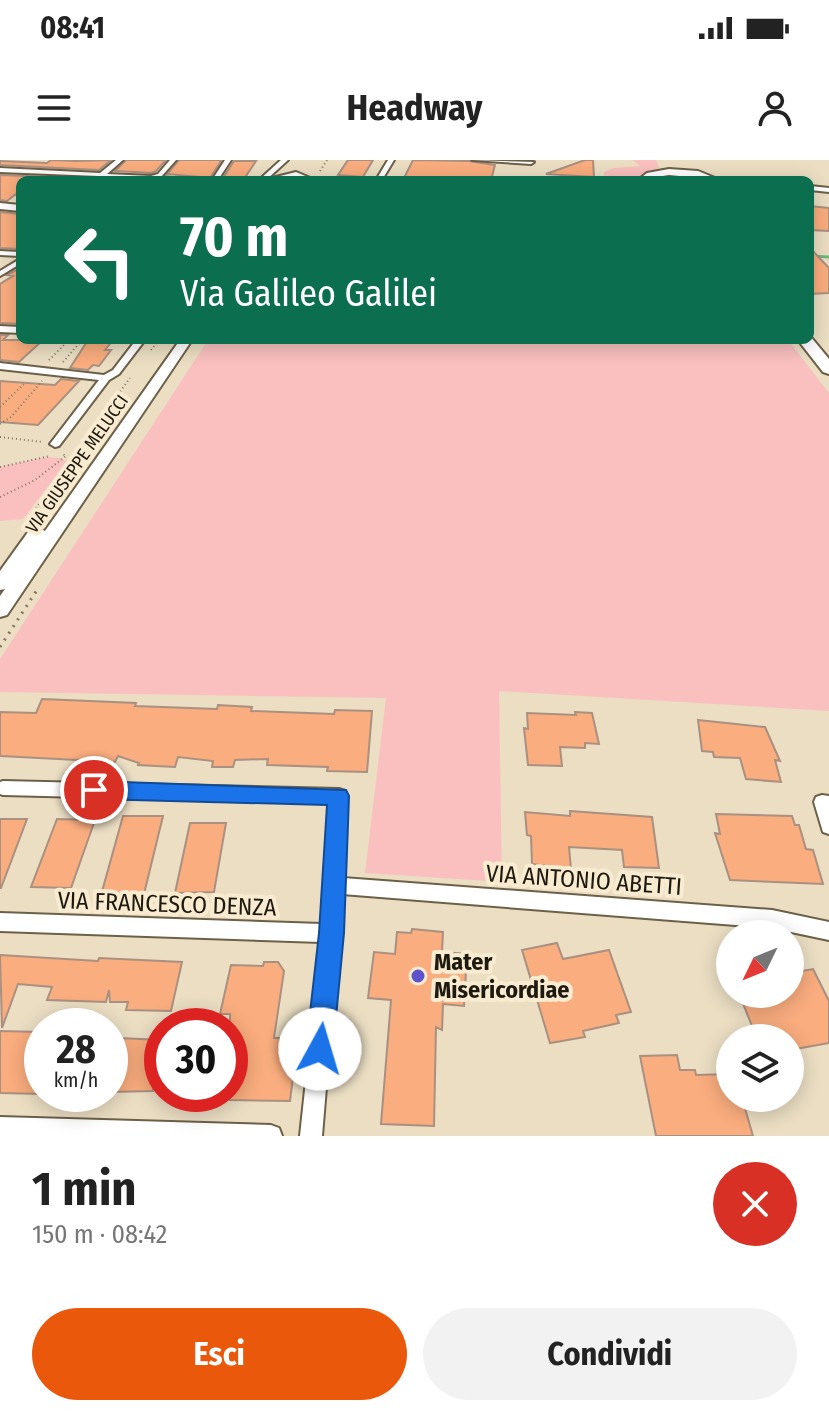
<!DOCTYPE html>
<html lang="it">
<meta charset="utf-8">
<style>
:root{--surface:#fff;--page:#f2f2f2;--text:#222;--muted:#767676;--accent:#ea580c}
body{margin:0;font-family:"Fira Sans Condensed",sans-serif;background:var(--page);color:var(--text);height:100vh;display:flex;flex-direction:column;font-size:30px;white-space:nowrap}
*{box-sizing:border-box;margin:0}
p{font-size:26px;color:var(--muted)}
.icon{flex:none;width:44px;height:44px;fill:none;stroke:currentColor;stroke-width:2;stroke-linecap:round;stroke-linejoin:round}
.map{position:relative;height:976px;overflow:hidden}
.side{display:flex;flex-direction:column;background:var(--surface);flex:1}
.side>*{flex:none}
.banner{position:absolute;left:16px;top:16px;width:798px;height:168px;border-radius:12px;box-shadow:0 4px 20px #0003;background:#0b6e4f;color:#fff;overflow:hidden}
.needle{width:52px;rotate:227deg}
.controls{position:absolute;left:716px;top:760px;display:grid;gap:16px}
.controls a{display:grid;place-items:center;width:88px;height:88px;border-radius:50%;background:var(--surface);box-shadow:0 4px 20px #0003;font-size:40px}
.speed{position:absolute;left:24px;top:848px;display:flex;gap:16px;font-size:40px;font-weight:700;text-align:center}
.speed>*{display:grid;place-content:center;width:104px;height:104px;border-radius:50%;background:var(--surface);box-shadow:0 4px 20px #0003;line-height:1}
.speed small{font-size:20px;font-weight:400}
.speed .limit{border:12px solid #d22;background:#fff;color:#111}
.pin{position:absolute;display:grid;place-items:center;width:68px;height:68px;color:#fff;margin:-34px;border:4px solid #fff;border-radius:50%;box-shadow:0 2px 8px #0007}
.me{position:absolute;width:88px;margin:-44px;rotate:6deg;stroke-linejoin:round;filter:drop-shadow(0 0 6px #0008)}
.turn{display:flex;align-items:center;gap:28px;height:168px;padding:0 32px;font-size:36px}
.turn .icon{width:104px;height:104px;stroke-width:2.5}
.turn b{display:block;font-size:56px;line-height:68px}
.round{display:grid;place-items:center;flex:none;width:84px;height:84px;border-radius:42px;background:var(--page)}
.overview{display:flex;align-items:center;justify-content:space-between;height:136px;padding:0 32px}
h1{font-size:48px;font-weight:700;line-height:60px}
.primary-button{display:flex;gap:16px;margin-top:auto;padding:16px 32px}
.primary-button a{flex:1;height:92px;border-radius:48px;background:var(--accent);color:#fff;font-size:32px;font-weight:700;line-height:92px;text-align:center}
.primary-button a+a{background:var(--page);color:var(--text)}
.status{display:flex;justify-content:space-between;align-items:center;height:56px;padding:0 40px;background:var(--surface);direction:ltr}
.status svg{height:22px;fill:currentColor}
header{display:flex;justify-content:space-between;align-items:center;height:104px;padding:0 32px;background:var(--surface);font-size:36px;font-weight:700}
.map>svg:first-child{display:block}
</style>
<div class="status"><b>08:41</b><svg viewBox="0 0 49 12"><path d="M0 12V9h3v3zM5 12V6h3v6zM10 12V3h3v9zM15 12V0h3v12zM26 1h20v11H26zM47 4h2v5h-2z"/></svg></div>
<header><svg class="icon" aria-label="menu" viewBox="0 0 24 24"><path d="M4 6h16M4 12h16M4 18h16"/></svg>Headway<svg class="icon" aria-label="person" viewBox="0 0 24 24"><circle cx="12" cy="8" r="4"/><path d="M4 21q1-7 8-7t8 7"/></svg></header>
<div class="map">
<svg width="829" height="976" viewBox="0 0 829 976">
<rect width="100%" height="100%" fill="#ebdec3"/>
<path fill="#f9c0bf" d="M633,0H656L659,8L635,20H596L595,19H604V12L614,8L640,6Z
M208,180H788L829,233V551L499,531L502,722L365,713L386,538L0,532V499Z
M45,297L60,298L67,302L23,359L0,361V307Z"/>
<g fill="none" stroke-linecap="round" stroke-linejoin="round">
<path stroke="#70b87e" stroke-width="3" d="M810,96L829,97"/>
</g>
<path fill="#faad7e" stroke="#aa9081" stroke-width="2" d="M51,0L75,1L111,0L99,10L0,5V1L47,3Z
M126,0H166L156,11L151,13L115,11Z
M179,0H219L221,1L210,18L167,14Z
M348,0H373L363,17L338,15Z
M413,0L469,1L495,5L491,20H403Z
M585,0H593L594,17L546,14Z
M234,1H256L244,19L223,18Z
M0,15L108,19L20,20V31L7,41L0,40Z
M810,46L829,48V71L810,70Z
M0,52L20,54V89L0,88Z
M810,88L829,108V133L810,134Z
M20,108V164L0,163V124L13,116L7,115Z
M0,175H8L3,180H43L19,202L0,200Z
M88,180H113L105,190H111L99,206L93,205L88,210L70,208Z
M61,219L79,221L38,265L0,262V221L55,225Z
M42,539L136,543L135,546L217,549L218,545L252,547L251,551L334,554L335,550L372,551L367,612L327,611L328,607L267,605L268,599L235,600L233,607H212L213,601L178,597L175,607L138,605L139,603L118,596L115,602L0,596V552L36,553Z
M575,552L592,553L599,584L585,583V588L560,587L562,606L528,605L524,568L528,569L527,553L576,555Z
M698,560L765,567L780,601L775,600L781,622L746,619L740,598L714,597L713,592L702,591Z
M570,651L652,657L659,708L624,707L622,690L569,687L571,709L532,704L531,676L527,675L525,652L570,656Z
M716,654L792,656L795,665H799L806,689L813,690L823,724L730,720L715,673L720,674Z
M123,656H163L144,734L101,735Z
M0,659H27L1,728H0Z
M57,659L95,660L71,728L31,727Z
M190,663H226L214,732L175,733Z
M412,769L443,772L442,792L467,794L464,846L443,844L442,870L436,867L434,966L381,964L391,840L368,838L374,792L395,794L397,772L411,773Z
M557,783L563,799L609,790L631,852L616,855L619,863L583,871L585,877L550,883L522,790Z
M0,795L98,801L99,798L182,802L171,851L126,850L128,842H110L109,830L106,842L47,840L52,827L18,824L2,868Z
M264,802H278L284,811L274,878H298L290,941L230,940V854H220L231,805L263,806Z
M813,809L829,841V883L790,890V878H757L739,834H790V813Z
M0,871L42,872V934L0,933Z
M119,878L162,880L153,931L110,932V912Z
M677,895L680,910H695L696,915L730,914V938H742L753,976H656L640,896Z"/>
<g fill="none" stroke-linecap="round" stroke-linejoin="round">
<g stroke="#6c6048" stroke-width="4">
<path id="minor" d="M116,0H123L107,14L151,16L158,14L170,0H176L161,17L195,20L0,12V8L100,13Z
M225,0H231L218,20H212Z
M281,0H288L266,20H259Z
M388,0H394L382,20H376Z
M472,0L534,2L531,4Z
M810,26L829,28V32L810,30Z
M0,91L20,92V96L0,95Z
M20,99V104L0,116V111Z
M0,166L20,167V173L0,172Z
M136,180H145L119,214L109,220L59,286L55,287L50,284L99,220L0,209V203L104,215L113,210Z
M3,621L339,629L345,631L347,636L343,718L772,750L829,762V780L772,768L342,734L322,976H300L321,782L0,771V753L322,764L330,643L3,635L0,634V622Z
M822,635L829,636V674L823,672L814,642L816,637Z
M0,957L271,965L279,968L282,976H0Z"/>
</g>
<g stroke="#6c6048" stroke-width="4">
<path id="tertiary" d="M0,43L20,45V51L0,49Z"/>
</g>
<g stroke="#6c6048" stroke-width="4">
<path id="secondary" d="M296,12L315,20H271L272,18Z
M180,180H192L7,455L0,457V436L5,429L0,430V411L31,368L37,367L45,371Z"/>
</g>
<g stroke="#6c6048" stroke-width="4">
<path id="primary" d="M669,9L698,11L720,20L669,15L638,20L647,13Z
M810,176L829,199V214L823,212L798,180H810Z"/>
</g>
<path stroke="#807765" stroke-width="2" stroke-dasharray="1 3" stroke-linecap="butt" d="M320,11L327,0
M151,190L159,180
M49,200L69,180
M63,202L82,180
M0,247L26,222
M0,264L11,257L42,221
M0,277L43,282
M0,307L50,296
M0,337L35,320L66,296L61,293
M29,358L130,218"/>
<path stroke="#807765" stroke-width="3" stroke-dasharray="2 6" stroke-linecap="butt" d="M0,487L37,430"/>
<use href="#minor" fill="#fff" fill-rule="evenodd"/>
<use href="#tertiary" fill="#fff" fill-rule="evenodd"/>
<use href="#secondary" fill="#fff" fill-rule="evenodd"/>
<use href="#primary" fill="#fff" fill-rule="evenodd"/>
</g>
<path fill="#1a73e8" stroke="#114b97" stroke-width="2" d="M94,621L346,630L349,636L344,773L333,889L329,899L320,903L310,899L306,889L319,773L327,645L94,639L87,636L84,630L87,623Z"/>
<circle fill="#5f53cc" stroke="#f9ebd0" stroke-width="3" cx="418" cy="816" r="8"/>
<g text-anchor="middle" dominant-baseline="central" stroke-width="8" stroke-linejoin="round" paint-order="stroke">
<g font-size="18" fill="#1f1a10" stroke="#f9ebd0">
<text transform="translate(77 304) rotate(-55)">VIA GIUSEPPE MELUCCI</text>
</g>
<g font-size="24" fill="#1f1a10" stroke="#f9ebd0">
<text transform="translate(584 720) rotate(4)">VIA ANTONIO ABETTI</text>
<text transform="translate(167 744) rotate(2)">VIA FRANCESCO DENZA</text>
</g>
<g font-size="24" font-weight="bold" fill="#1f1a10" stroke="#f9ebd0" text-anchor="start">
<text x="434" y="802">Mater<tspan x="434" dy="28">Misericordiae</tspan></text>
</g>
</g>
</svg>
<div class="controls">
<a><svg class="needle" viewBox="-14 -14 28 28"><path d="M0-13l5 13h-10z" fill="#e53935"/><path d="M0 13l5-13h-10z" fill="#767676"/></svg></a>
<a><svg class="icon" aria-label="layers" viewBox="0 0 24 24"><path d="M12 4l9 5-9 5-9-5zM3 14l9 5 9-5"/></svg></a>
</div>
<div class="speed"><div>28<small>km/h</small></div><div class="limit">30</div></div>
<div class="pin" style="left:94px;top:630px;background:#d93025"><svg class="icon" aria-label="arrive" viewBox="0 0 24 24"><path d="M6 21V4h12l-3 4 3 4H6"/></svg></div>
<svg class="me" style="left:320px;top:889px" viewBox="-20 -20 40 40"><circle r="19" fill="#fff"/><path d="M0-13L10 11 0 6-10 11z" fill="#1a73e8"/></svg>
<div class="banner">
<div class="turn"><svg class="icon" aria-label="left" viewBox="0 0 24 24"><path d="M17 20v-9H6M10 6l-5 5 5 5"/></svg><div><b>70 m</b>Via Galileo Galilei</div></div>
</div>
</div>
<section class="side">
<div class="overview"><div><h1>1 min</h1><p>150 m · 08:42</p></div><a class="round" style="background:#d93025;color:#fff"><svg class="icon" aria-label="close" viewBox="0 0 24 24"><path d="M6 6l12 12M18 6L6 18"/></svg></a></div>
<div class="primary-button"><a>Esci</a><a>Condividi</a></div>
</section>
